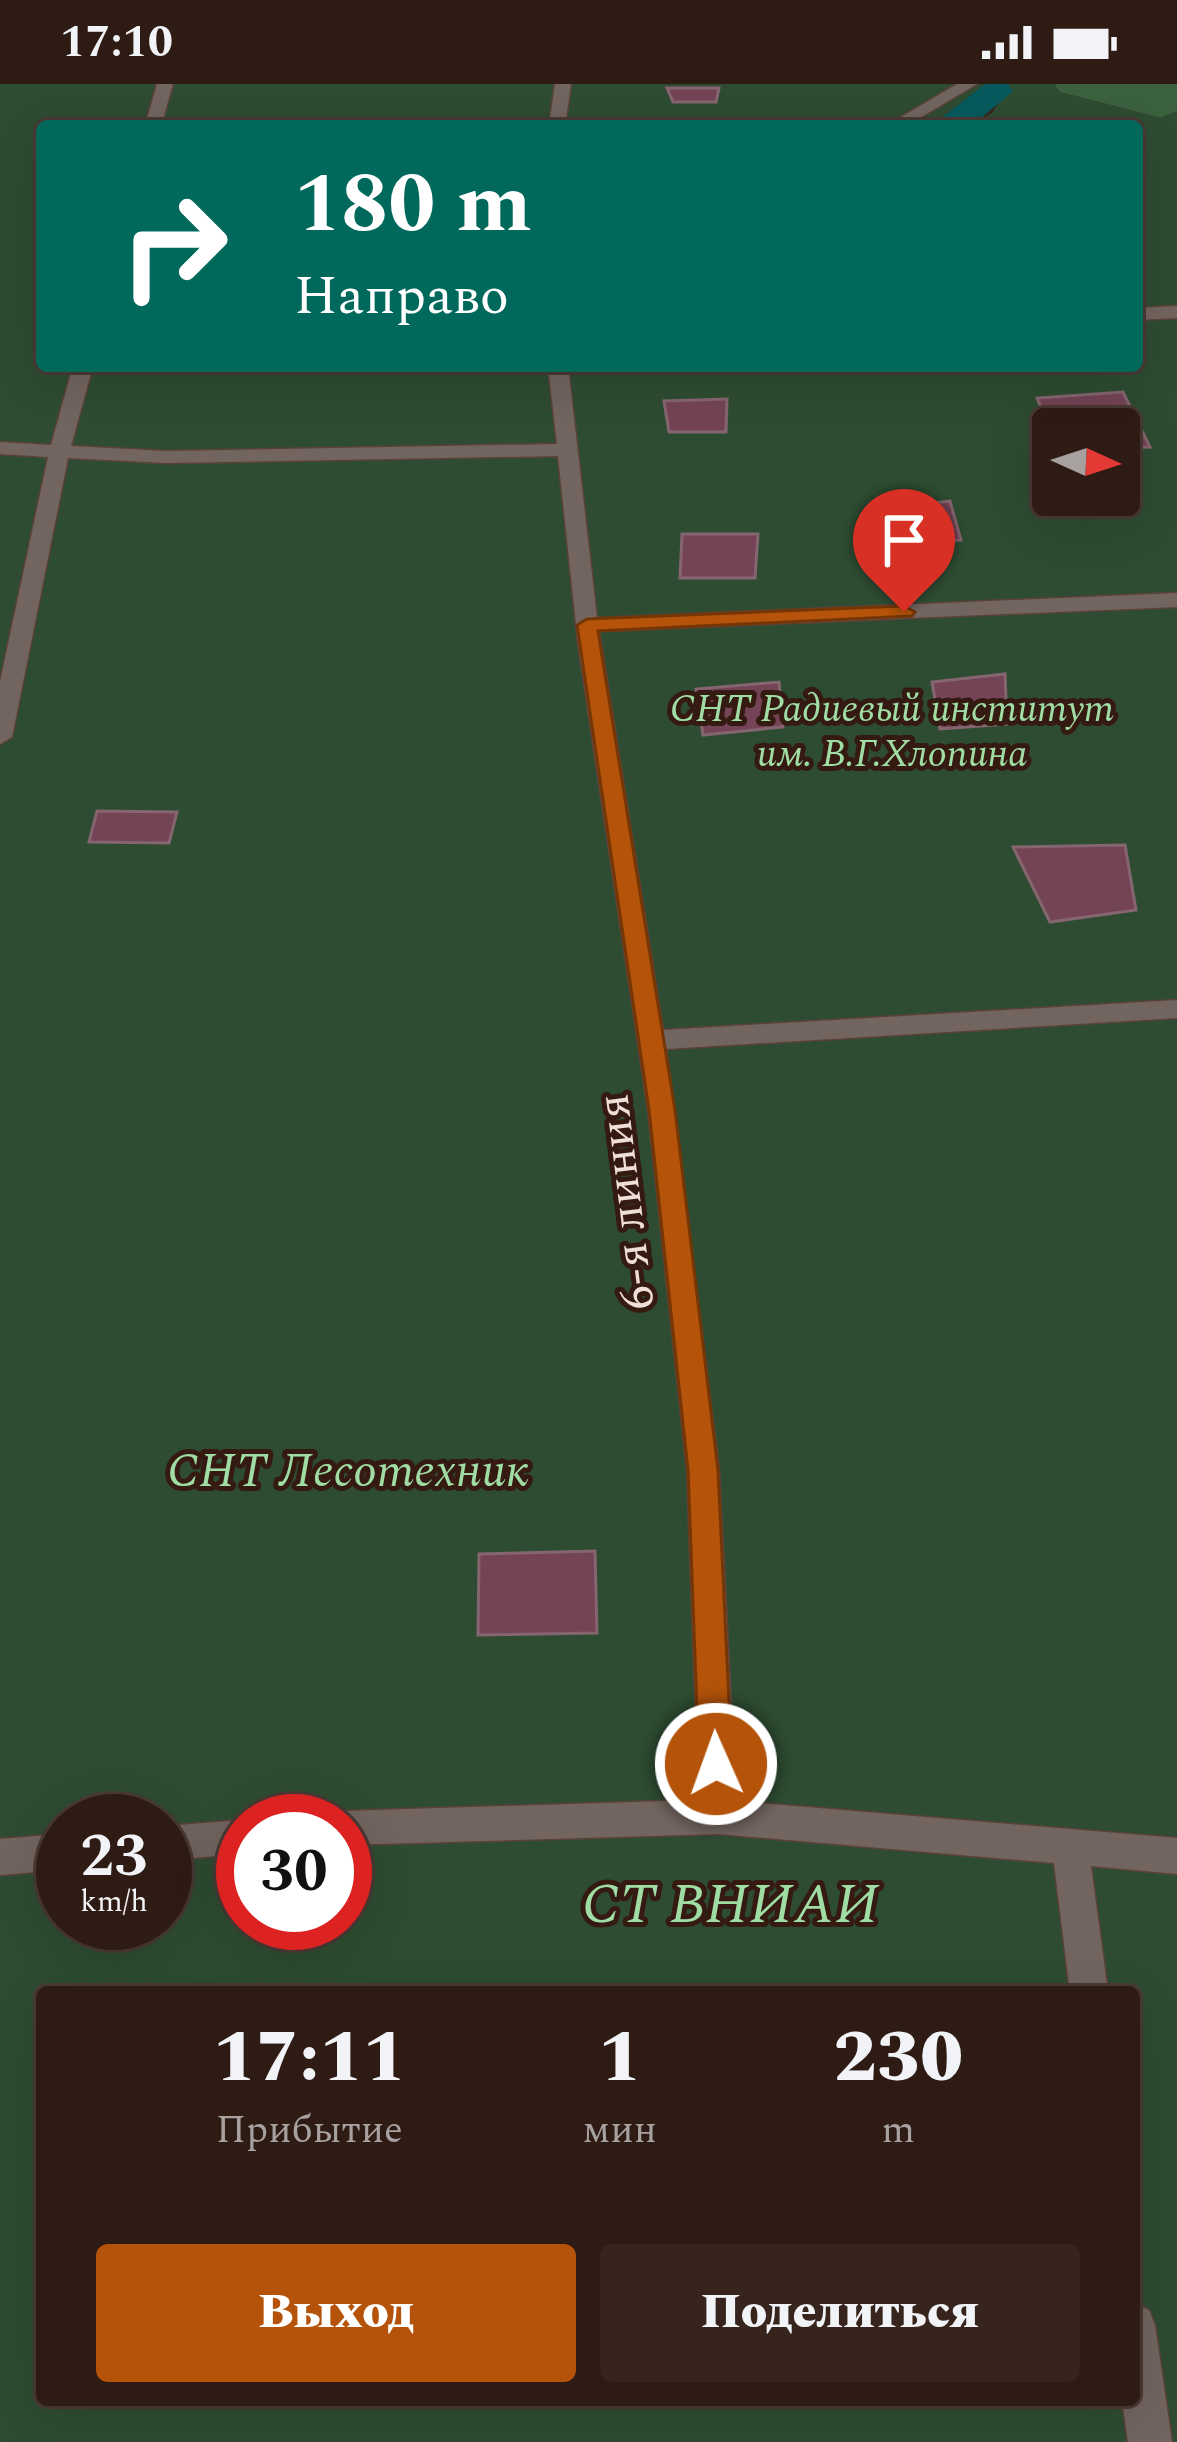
<!DOCTYPE html>
<html lang="ru">
<meta charset="utf-8">
<style>
:root{--surface:#2e1b14;--page:#36241d;--text:#f1f3f6;--muted:#a7a1a0;--line:#493934;--accent:#b45309}
body{margin:0;font-family:Spectral,serif;background:var(--page);color:var(--text);height:100vh;display:flex;flex-direction:column;font-size:45px;white-space:nowrap}
*{box-sizing:border-box;margin:0}
p{font-size:39px;color:var(--muted)}
.icon{flex:none;width:66px;height:66px;fill:none;stroke:currentColor;stroke-width:2;stroke-linecap:round;stroke-linejoin:round}
.map{position:relative;flex:1;overflow:hidden}
.details{position:absolute;left:36px;top:1902px;width:1104px;height:420px;display:flex;flex-direction:column;background:var(--surface);border-radius:12px;box-shadow:0 12px 48px #0002,0 0 0 3px var(--line)}
.details>*{flex:none}
.banner{position:absolute;left:36px;top:36px;width:1107px;height:252px;border-radius:12px;box-shadow:0 12px 48px #0002,0 0 0 3px var(--line);background:#00695c;color:#fff;overflow:hidden}
.needle{width:78px;rotate:93deg}
.buttons{position:absolute;left:1032px;top:324px;display:grid;gap:24px}
.buttons a{display:grid;place-items:center;width:108px;height:108px;border-radius:12px;background:var(--surface);box-shadow:0 12px 48px #0002,0 0 0 3px var(--line);font-size:60px}
.speed{position:absolute;left:36px;top:1710px;display:flex;gap:24px;font-size:60px;font-weight:700;text-align:center}
.speed>*{display:grid;place-content:center;width:156px;height:156px;border-radius:50%;background:var(--surface);box-shadow:0 12px 48px #0002,0 0 0 3px var(--line);line-height:1}
.speed small{font-size:30px;font-weight:400}
.speed .limit{border:18px solid #d22;background:#fff;color:#111}
.pin{position:absolute;display:grid;place-items:center;width:102px;height:102px;color:#fff;margin:-123px -51px;border-radius:50% 50% 50% 0;rotate:-45deg;box-shadow:0 0 12px #0007}
.pin .icon{rotate:45deg}
.me{position:absolute;width:132px;margin:-66px;rotate:358deg;stroke-linejoin:round;filter:drop-shadow(0 0 9px #0008)}
.turn{display:flex;align-items:center;gap:42px;height:252px;padding:0 60px;font-size:54px}
.turn .icon{width:156px;height:156px;stroke-width:2.5}
.turn b{display:block;font-size:84px;line-height:102px}
.eta{display:flex;justify-content:space-evenly;align-items:center;height:204px;text-align:center}
.eta b{font-size:72px;font-weight:800;line-height:84px}
.cta{display:flex;gap:24px;margin-top:auto;padding:24px 60px}
.cta a{flex:1;height:138px;border-radius:12px;background:var(--accent);color:#fff;font-size:48px;font-weight:800;line-height:138px;text-align:center}
.cta a+a{background:var(--page);color:var(--text)}
.status{display:flex;justify-content:space-between;align-items:center;height:84px;padding:0 60px;background:var(--surface);direction:ltr}
.status svg{height:33px;fill:currentColor}
.map>svg:first-child{display:block}
</style>
<div class="status"><b>17:10</b><svg viewBox="0 0 49 12"><path d="M0 12V9h3v3zM5 12V6h3v6zM10 12V3h3v9zM15 12V0h3v12zM26 1h20v11H26zM47 4h2v5h-2z"/></svg></div>
<div class="map">
<svg width="1177" height="2358" viewBox="0 0 1177 2358">
<rect width="100%" height="100%" fill="#3e241b"/>
<path fill="#2e4c31" fill-rule="evenodd" d="M0,0H985L931,42H42V282H1137V42H972L993,28L1008,0H1054L1060,8L1161,34L1177,27V2358H0ZM1053,345H1119V411H1053ZM63,1737H165V1839H63ZM243,1737H345V1839H243ZM42,1908H1134V2316H42Z"/>
<path fill="#3b613f" d="M1054,0H1177V27L1161,34L1060,8Z"/>
<path fill="#065a5d" d="M985,0H1008L1013,7L972,42H931Z"/>
<path fill="#744456" stroke="#856570" stroke-width="3" d="M667,4H719L716,18H673Z
M1123,308L1150,363L1119,364V345H1053V351L1037,314Z
M727,315L726,348H669L664,317Z
M950,417L961,456L900,458L890,425Z
M682,450H758L755,494H680Z
M1005,590L1007,640L940,645L932,598Z
M779,598L783,643L703,651L696,605Z
M97,727L177,728L169,759L89,758Z
M1125,761L1136,826L1050,838L1013,763Z
M595,1467L597,1549L478,1551L479,1470Z"/>
<g fill="none" stroke-linecap="round" stroke-linejoin="round">
<g stroke="#5a4239" stroke-width="3">
<path id="street" d="M157,0H173L161,42H145Z
M555,0H571L565,42H549Z
M957,0H977L906,42H886Z
M1177,222V234L1137,236V224Z
M73,282H93L71,362L166,367L557,360L548,282H568L597,534L1177,509V523L599,547L663,946L1177,916V934L666,965L719,1386L736,1717L1177,1754V1790L1091,1782L1108,1908H1070L1054,1779L718,1750L345,1761V1737H330L345,1727L699,1716L687,1386L648,1026L578,559L558,372L166,379L68,374L12,653L0,660V598L48,373L0,370V358L51,361Z
M243,1736V1770L165,1776V1742Z
M63,1750V1786L0,1791V1755Z
M1134,2220L1149,2226L1155,2241L1172,2358H1128L1122,2316H1134Z"/>
</g>
<use href="#street" fill="#72645e" fill-rule="evenodd"/>
</g>
<path fill="#b45309" stroke="#753606" stroke-width="3" d="M904,522L915,528L912,532L598,547L675,1026L718,1386L732,1680L727,1691L716,1695L704,1691L699,1680L688,1386L649,1026L577,541L587,535Z"/>
<g text-anchor="middle" dominant-baseline="central" stroke-width="10" stroke-linejoin="round" paint-order="stroke">
<g font-size="39" font-style="italic" fill="#9fdda4" stroke="#341a11">
<text x="892" y="625">СНТ Радиевый институт<tspan x="892" dy="45">им. В.Г.Хлопина</tspan></text>
</g>
<g font-size="48" fill="#f0ded8" stroke="#341a11">
<text transform="translate(626 1118) rotate(-97)">6-я линия</text>
</g>
<g font-size="48" font-style="italic" fill="#9fdda4" stroke="#341a11">
<text x="348" y="1387">СНТ Лесотехник</text>
</g>
<g font-size="57" font-style="italic" fill="#9fdda4" stroke="#341a11">
<text x="731" y="1821">СТ ВНИАИ</text>
</g>
</g>
</svg>
<div class="buttons">
<a><svg class="needle" viewBox="-14 -14 28 28"><path d="M0-13l5 13h-10z" fill="#e53935"/><path d="M0 13l5-13h-10z" fill="#a7a1a0"/></svg></a>
</div>
<div class="speed"><div>23<small>km/h</small></div><div class="limit">30</div></div>
<div class="pin" style="left:904px;top:528px;background:#d93025"><svg class="icon" aria-label="arrive" viewBox="0 0 24 24"><path d="M6 21V4h12l-3 4 3 4H6"/></svg></div>
<svg class="me" style="left:716px;top:1680px" viewBox="-20 -20 40 40"><circle r="17" fill="#b45309" stroke="#fff" stroke-width="3"/><path d="M0-11L8 9 0 5-8 9z" fill="#fff"/></svg>
<div class="banner">
<div class="turn"><svg class="icon" aria-label="right" viewBox="0 0 24 24"><path d="M7 20v-9h11M14 6l5 5-5 5"/></svg><div><b>180 m</b>Направо</div></div>
</div>
<section class="details">
<div class="eta">
<div><b>17:11</b><p>Прибытие</p></div>
<div><b>1</b><p>мин</p></div>
<div><b>230</b><p>m</p></div>
</div>
<div class="cta"><a>Выход</a><a>Поделиться</a></div>
</section>
</div>
